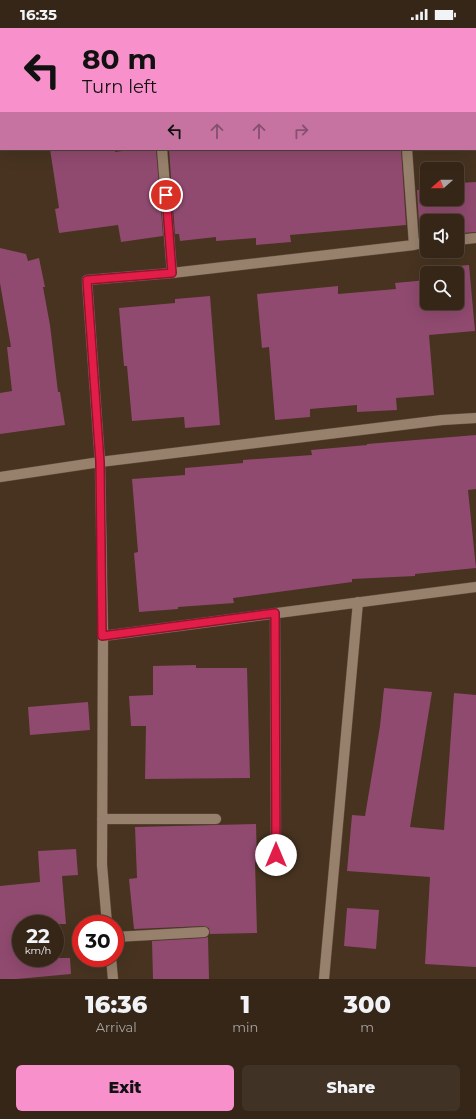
<!DOCTYPE html>
<style>
:root{--surface:#352618;--page:#403225;--text:#f1f3f6;--muted:#aaa5a2;--line:#4f4337;--accent:#f890cb}
body{margin:0;font-family:Montserrat,sans-serif;background:var(--page);color:var(--text);height:100vh;display:flex;flex-direction:column;font-size:15px;white-space:nowrap}
*{box-sizing:border-box;margin:0}
p{font-size:13px;color:var(--muted)}
.icon{flex:none;width:22px;height:22px;fill:none;stroke:currentColor;stroke-width:2;stroke-linecap:round;stroke-linejoin:round}
.map{position:relative;height:951px;overflow:hidden}
.side{display:flex;flex-direction:column;background:var(--surface);flex:1}
.side>*{flex:none}
.banner{position:absolute;left:0px;top:0px;width:476px;height:122px;box-shadow:0 4px 16px #0002,0 0 0 1px var(--line);background:#f890cb;color:#111;overflow:hidden}
.needle{width:26px;rotate:249deg}
.controls{position:absolute;left:420px;top:134px;display:grid;gap:8px}
.controls a{display:grid;place-items:center;width:44px;height:44px;border-radius:6px;background:var(--surface);box-shadow:0 4px 16px #0002,0 0 0 1px var(--line);font-size:20px}
.speed{position:absolute;left:12px;top:887px;display:flex;gap:8px;font-size:20px;font-weight:700;text-align:center}
.speed>*{display:grid;place-content:center;width:52px;height:52px;border-radius:50%;background:var(--surface);box-shadow:0 4px 16px #0002,0 0 0 1px var(--line);line-height:1}
.speed small{font-size:10px;font-weight:400}
.speed .limit{border:6px solid #d22;background:#fff;color:#111}
.pin{position:absolute;display:grid;place-items:center;width:34px;height:34px;color:#fff;margin:-17px;border:2px solid #fff;border-radius:50%;box-shadow:0 1px 4px #0007}
.me{position:absolute;width:44px;margin:-22px;rotate:0deg;stroke-linejoin:round;filter:drop-shadow(0 0 3px #0008)}
.turn{display:flex;align-items:center;gap:14px;height:84px;padding:0 16px;font-size:18px}
.turn .icon{width:52px;height:52px;stroke-width:2.5}
.turn b{display:block;font-size:28px;line-height:34px}
.lanes{display:flex;align-items:center;height:38px;padding:0 16px;background:#0003;justify-content:center;gap:20px;direction:ltr}
.lanes .off{opacity:.35}
.eta{display:flex;justify-content:space-evenly;align-items:center;height:68px;text-align:center}
.eta b{font-size:24px;font-weight:800;line-height:28px}
.action{display:flex;gap:8px;margin-top:auto;padding:8px 16px}
.action a{flex:1;height:46px;border-radius:6px;background:var(--accent);color:#111;font-size:16px;font-weight:800;line-height:46px;text-align:center}
.action a+a{background:var(--page);color:var(--text)}
.status{display:flex;justify-content:space-between;align-items:center;height:28px;padding:0 20px;background:var(--surface);direction:ltr}
.status svg{height:11px;fill:currentColor}
.map>svg:first-child{display:block}
</style>
<div class="status"><b>16:35</b><svg viewBox="0 0 49 12"><path d="M0 12V9h3v3zM5 12V6h3v6zM10 12V3h3v9zM15 12V0h3v12zM26 1h20v11H26zM47 4h2v5h-2z"/></svg></div>
<div class="map">
<svg width="476" height="951" viewBox="0 0 476 951">
<rect width="100%" height="100%" fill="#473320"/>
<path fill="#904a6f" d="M50,121H115V124L136,121H156L163,208L121,214L118,197L59,205L55,181L59,180Z
M169,121H401L406,197L290,207L291,214L256,217V210L216,213V209L180,213L179,206H175Z
M476,154V204L463,205L462,193H427V195L419,196L417,162L427,161V171H460L459,155Z
M0,220L26,226L28,233L39,230L45,259H43L50,297L58,364H60L65,397L0,406V365L12,363L7,319H11L0,255Z
M469,237L475,303L429,307L434,367L396,370L397,382L357,384V377L310,381V389L275,392L269,319L262,320L257,266L338,258V266L396,261L395,255L427,252V275H457V245H436V240Z
M210,268L220,397L185,400L184,389L132,393L127,338H124L119,280L175,275V271Z
M476,407V461L468,462L476,540L415,546V548L352,551V554L233,570L234,575L178,579V581L139,584L134,525L138,524L132,451L185,447V440L243,435V432L312,427L311,422L367,417V416Z
M196,637V640H247L250,750L145,751L146,698H131L129,668L153,667V638Z
M384,660L432,664L410,799L444,802L454,665L476,667V939L425,936L430,849L347,843L352,787L365,788L380,698Z
M88,674L90,702L30,707L28,679Z
M256,796L257,834H255L257,905L210,906L209,900L204,898L134,901L129,851L137,850L135,799Z
M76,821L78,847L62,848L66,896H21V930H70L71,946L17,951H0V858L40,854L38,823Z
M347,880L379,882L376,921L344,918Z
M208,909L209,951H153L152,913L204,910Z"/>
<g fill="none" stroke-linecap="round" stroke-linejoin="round">
<g stroke="#604f3e" stroke-width="11">
<path id="street" d="M114,0V1
M396,0V1
M15,1V0
M162,121L172,245
M407,121L414,217
M457,212L476,210
M427,214L414,217L172,245L87,252L100,434L103,608L476,559
M0,449L100,434L442,392L476,390
M275,585L276,842
M103,608L102,837L107,896
M102,791H216
M115,909L204,904
M111,930L113,951
M324,951L358,574"/>
</g>
<use href="#street" stroke="#98816c" stroke-width="10"/>
</g>
<g fill="none" stroke-linecap="round" stroke-linejoin="round">
<g stroke="#92132f" stroke-width="10">
<path id="route" d="M166,167L172,245L87,252L100,434L102,608L275,585L276,827"/>
</g>
<use href="#route" stroke="#e11d48" stroke-width="7"/>
</g>
</svg>
<div class="controls">
<a><svg class="needle" viewBox="-14 -14 28 28"><path d="M0-13l5 13h-10z" fill="#e53935"/><path d="M0 13l5-13h-10z" fill="#aaa5a2"/></svg></a>
<a><svg class="icon" aria-label="sound" viewBox="0 0 24 24"><path d="M4 9h4l5-4v14l-5-4H4zM17 9q2 3 0 6"/></svg></a>
<a><svg class="icon" aria-label="search" viewBox="0 0 24 24"><circle cx="10" cy="10" r="6"/><path d="M15 15l6 6"/></svg></a>
</div>
<div class="speed"><div>22<small>km/h</small></div><div class="limit">30</div></div>
<div class="pin" style="left:166px;top:167px;background:#d93025"><svg class="icon" aria-label="arrive" viewBox="0 0 24 24"><path d="M6 21V4h12l-3 4 3 4H6"/></svg></div>
<svg class="me" style="left:276px;top:827px" viewBox="-20 -20 40 40"><circle r="19" fill="#fff"/><path d="M0-13L10 11 0 6-10 11z" fill="#e11d48"/></svg>
<div class="banner">
<div class="turn"><svg class="icon" aria-label="left" viewBox="0 0 24 24"><path d="M17 20v-9H6M10 6l-5 5 5 5"/></svg><div><b>80 m</b>Turn left</div></div>
<div class="lanes"><svg class="icon" aria-label="left" viewBox="0 0 24 24"><path d="M17 20v-9H6M10 6l-5 5 5 5"/></svg><svg class="icon off" aria-label="ahead" viewBox="0 0 24 24"><path d="M12 20V5M6 11l6-6 6 6"/></svg><svg class="icon off" aria-label="ahead" viewBox="0 0 24 24"><path d="M12 20V5M6 11l6-6 6 6"/></svg><svg class="icon off" aria-label="right" viewBox="0 0 24 24"><path d="M7 20v-9h11M14 6l5 5-5 5"/></svg></div>
</div>
</div>
<section class="side">
<div class="eta">
<div><b>16:36</b><p>Arrival</p></div>
<div><b>1</b><p>min</p></div>
<div><b>300</b><p>m</p></div>
</div>
<div class="action"><a>Exit</a><a>Share</a></div>
</section>
